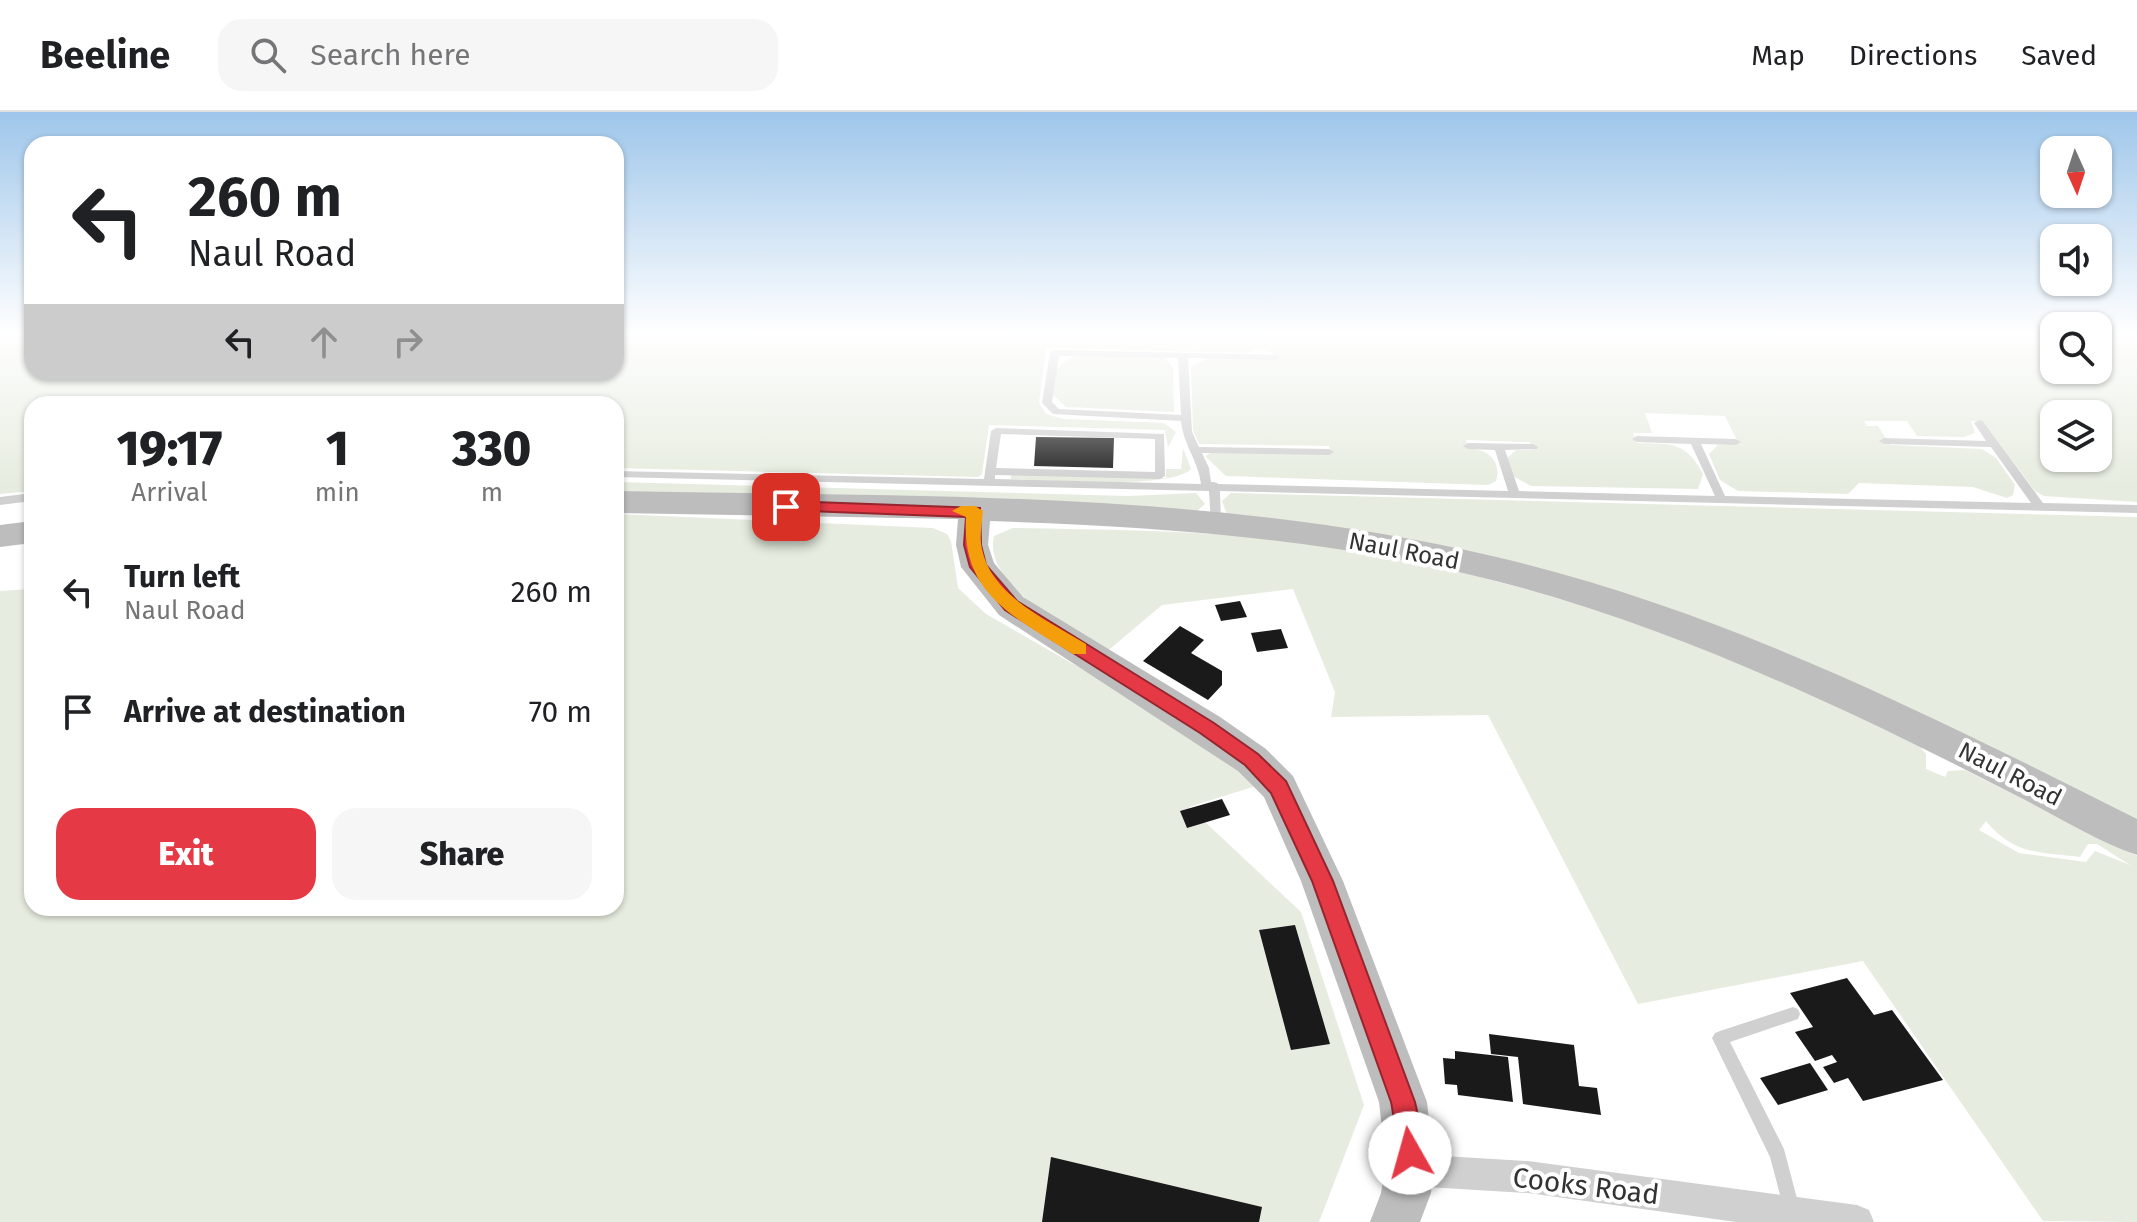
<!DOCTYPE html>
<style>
:root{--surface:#fff;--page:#f6f6f6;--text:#202124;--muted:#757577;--line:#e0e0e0;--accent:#e63946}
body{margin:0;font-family:"Fira Sans",sans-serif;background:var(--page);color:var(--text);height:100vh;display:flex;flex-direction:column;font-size:30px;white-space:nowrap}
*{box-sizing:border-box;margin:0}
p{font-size:26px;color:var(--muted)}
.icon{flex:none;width:44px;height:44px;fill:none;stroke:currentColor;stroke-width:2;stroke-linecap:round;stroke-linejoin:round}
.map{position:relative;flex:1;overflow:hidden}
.side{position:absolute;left:24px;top:284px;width:600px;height:520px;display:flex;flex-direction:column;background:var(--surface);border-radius:24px;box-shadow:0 2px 6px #0004}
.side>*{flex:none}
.guide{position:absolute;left:24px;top:24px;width:600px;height:244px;border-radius:24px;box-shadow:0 2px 6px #0004;background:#fff;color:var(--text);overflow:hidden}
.needle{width:52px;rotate:177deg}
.buttons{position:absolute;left:2040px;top:24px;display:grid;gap:16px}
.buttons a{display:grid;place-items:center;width:72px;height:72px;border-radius:16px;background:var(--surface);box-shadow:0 2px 6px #0004;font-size:40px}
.pin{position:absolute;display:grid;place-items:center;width:68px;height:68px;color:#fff;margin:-34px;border-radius:16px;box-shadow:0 4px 12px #0006}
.me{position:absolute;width:88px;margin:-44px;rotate:353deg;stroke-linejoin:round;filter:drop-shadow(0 0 6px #0008)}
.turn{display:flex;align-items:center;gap:28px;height:168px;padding:0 32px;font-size:36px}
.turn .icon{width:104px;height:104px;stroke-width:2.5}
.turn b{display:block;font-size:56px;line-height:68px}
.lanes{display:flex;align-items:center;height:76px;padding:0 32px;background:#0003;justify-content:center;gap:40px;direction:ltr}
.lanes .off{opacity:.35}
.eta{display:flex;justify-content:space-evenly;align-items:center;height:136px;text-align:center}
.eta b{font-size:48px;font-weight:800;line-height:56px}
.button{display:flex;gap:16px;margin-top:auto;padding:16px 32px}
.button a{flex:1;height:92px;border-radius:24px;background:var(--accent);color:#fff;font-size:32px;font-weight:800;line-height:92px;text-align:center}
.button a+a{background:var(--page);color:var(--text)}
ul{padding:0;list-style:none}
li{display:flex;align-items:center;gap:24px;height:120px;padding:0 32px}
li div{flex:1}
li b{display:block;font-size:30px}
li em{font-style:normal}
header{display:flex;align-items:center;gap:48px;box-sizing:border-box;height:112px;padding:0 40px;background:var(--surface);border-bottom:2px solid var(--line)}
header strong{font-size:38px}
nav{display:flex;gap:44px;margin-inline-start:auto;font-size:28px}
.search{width:560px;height:72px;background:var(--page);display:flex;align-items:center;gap:20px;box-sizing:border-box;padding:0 28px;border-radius:24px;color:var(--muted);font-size:30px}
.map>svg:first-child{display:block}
</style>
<header>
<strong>Beeline</strong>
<div class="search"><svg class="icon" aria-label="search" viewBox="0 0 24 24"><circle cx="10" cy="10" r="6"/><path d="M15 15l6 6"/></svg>Search here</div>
<nav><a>Map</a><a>Directions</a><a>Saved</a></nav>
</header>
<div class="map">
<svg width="2137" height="1110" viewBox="0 0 2137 1110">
<rect width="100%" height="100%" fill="#fff"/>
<path fill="#e6ecdf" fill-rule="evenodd" d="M0,220H32V260H616V220H2054V258H2098V220H2137V390L2044,384L2035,379L1984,310L1971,309L1975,321L1964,325L1917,324L1907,309H1864L1867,314H1878L1890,333L1982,337L1996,346L2015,373L2013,383L2007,386L1973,375L1859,371L1848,382L1738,379L1720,368L1709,342L1718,333L1739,332L1725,304L1645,301L1652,321H1633L1637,331C1671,332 1686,329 1703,362L1698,377L1531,374L1513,364L1506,347L1516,338H1532L1530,330L1466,328L1468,336C1487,337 1502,348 1496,369L1488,373L1226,364L1205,344L1214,339L1330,340L1329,334L1199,332L1193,318L1191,255L1207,246L1273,248V241L1259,236L1248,241L1046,236L1039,291L1046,302L1064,307L1164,311L1176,320L1168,335L1165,318L989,313L982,362L978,365L616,356V292H32V379L0,382ZM2054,302H2098V346H2054Z
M1078,244L1165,246L1173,255L1174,300L1066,295L1052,282C1055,262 1056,249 1078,244Z
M1183,336L1191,357C1170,378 1045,368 1011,367V362L1166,366V357H1181Z
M616,370L1128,384L1196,381L1205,392L1196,400L616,385Z
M1231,381L2137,405V715L1653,498L1227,402L1222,389Z
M616,402L933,416L947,422L951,429L958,476L986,502L1190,619L1259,673L1189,695L1301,800L1364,993L1319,1110H0V479L32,477V796H616Z
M1013,416C1115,418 1220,418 1322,433C1468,455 1610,498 1747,553C1805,576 1861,606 1918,632L1926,642V657L1945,665L1948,659L1965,658L2137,744V1110L2043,1109L1863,849L1638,892L1488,603L1331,605L1335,580L1293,477L1162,493L1104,542C1070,519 982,471 994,424ZM1986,709C2014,743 2039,740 2080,745L2088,732H2097L2130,753L2095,739L2086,750L2019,741L1979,718Z"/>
<path fill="#1a1a1a" d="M1036,325L1114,326L1113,356L1034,354Z
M1240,489L1247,505L1221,509L1215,493Z
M1180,514L1204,528L1191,541L1222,559V573L1208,588L1143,549Z
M1281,517L1288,536L1257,540L1251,521Z
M1222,687L1230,703L1187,716L1180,699Z
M1295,813L1330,932L1291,938L1259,818Z
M1847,866L1874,903L1892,898L1943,968L1863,989L1848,966L1834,971L1823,955L1837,950L1832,943L1815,949L1795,920L1813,915L1790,881Z
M1489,922L1574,933L1579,974L1597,976L1601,1003L1523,992L1518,945L1491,942Z
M1455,939L1508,945L1513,990L1458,983L1457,973L1445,972L1443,946L1455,947Z
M1810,951L1828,978L1778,993L1760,966Z
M1051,1045L1262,1095L1259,1110H1042Z"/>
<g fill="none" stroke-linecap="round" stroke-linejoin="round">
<path fill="#d0d0d0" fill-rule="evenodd" d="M1055,238L1278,243L1280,245L1275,248L1188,246L1192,320L1199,335L1329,337L1334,340L1329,343L1202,341L1209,356L1211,370H1214L1219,372L1508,379L1495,338L1468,337L1463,334L1468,331L1533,332L1538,335L1537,337L1505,338L1519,379L1715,384L1691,332L1637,330L1632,327L1637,324L1736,327L1741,330L1736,333L1701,332L1725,384L2031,391L1991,335L1884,332L1879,329L1884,326L1986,329L1974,311L1979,308L1983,309L2043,391L2137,393V401L1220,379L1221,412L1216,416L1211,412L1209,379L616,365V359L984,367L991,319L996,316L1164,322L1165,364L1160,367L995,363V367L1201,372C1198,348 1183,332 1181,309L1053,302L1042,291L1050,241ZM1059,244L1178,246L1181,303L1059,297L1052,290ZM1001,322L1155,327V360L996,356Z
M32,381V389L0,393V385Z
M1793,895L1798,897L1800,902L1798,907L1730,930L1784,1037L1800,1098L1798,1104L1792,1106L1786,1104L1784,1098L1770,1045L1712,926L1715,921L1720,919Z"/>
<path fill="#d0d0d0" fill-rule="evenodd" d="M1410,1042L1528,1049L1857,1093L1869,1098L1874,1110H1736L1528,1081L1410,1074L1398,1070L1394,1058L1398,1046Z"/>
<path fill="#bdbdbd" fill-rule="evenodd" d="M616,379C908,385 1205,377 1492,444C1719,496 1930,603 2137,707V743C2097,729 2060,706 2023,687C1953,651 1882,615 1810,583C1708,537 1604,497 1496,469C1332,426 1159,415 990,409L988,433L994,451L1023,485L1220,605L1266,637L1293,664L1343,769L1427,990L1434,1051L1431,1081L1420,1110H1370L1381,1081L1386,1051L1379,990L1301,769L1264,685L1238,659L999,503L961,455L956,433L958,407L616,401Z
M32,409V431L0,435V413Z"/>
</g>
<linearGradient id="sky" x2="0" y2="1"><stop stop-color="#9ec6ea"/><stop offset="0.59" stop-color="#fff"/><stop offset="1" stop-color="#fff" stop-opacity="0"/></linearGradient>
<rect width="2137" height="375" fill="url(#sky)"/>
<path fill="#e63946" stroke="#96252e" stroke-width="2" d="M786,389L980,396L981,433L986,453L1017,489L1214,611L1258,642L1286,669L1333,769L1415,990L1423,1025L1419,1050L1410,1053L1402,1050C1395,1034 1395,1008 1391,990L1312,769L1271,681L1245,653L1200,621L1005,498L970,455L964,433L966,405L781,398L778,395Z"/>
<path fill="#f59e0b" d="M961,394H975L983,399C982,411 979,425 982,437C991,484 1049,509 1086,532V542H1073C1015,505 961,483 966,405L952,399Z"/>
<g text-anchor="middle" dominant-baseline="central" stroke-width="8" stroke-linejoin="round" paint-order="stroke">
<g font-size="24" fill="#333" stroke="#fff">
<text transform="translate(1404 439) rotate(11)">Naul Road</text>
<text transform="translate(2010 662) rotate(27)">Naul Road</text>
</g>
<g font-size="28" fill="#333" stroke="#fff">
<text transform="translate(1586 1074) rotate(7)">Cooks Road</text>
</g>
</g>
</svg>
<div class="buttons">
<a><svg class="needle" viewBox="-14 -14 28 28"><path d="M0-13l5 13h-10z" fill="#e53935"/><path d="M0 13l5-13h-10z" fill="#757577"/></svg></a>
<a><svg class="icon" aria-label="sound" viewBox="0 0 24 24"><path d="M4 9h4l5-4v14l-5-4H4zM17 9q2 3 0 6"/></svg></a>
<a><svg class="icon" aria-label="search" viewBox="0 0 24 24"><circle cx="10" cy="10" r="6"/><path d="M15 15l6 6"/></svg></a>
<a><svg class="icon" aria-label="layers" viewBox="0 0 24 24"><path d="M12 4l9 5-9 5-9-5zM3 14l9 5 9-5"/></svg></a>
</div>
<div class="pin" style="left:786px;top:395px;background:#d93025"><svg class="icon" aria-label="arrive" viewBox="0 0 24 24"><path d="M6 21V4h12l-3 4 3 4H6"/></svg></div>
<svg class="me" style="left:1410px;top:1041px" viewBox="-20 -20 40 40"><circle r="19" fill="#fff"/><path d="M0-13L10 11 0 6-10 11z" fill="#e63946"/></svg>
<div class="guide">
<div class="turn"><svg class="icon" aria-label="left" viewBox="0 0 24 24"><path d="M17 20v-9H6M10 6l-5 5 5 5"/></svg><div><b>260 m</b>Naul Road</div></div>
<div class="lanes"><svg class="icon" aria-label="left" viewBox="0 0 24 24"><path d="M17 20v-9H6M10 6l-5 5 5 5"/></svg><svg class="icon off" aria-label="ahead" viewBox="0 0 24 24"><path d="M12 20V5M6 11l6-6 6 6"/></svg><svg class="icon off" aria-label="right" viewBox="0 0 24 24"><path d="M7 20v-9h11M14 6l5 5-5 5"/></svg></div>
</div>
<section class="side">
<div class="eta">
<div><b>19:17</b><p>Arrival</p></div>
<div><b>1</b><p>min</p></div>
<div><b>330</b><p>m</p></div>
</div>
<ul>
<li><svg class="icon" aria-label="left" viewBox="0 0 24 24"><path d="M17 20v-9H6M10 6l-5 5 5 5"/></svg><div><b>Turn left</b><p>Naul Road</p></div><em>260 m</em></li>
<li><svg class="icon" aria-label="arrive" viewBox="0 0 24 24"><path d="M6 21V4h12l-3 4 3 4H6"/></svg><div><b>Arrive at destination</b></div><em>70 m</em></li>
</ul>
<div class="button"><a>Exit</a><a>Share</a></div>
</section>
</div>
